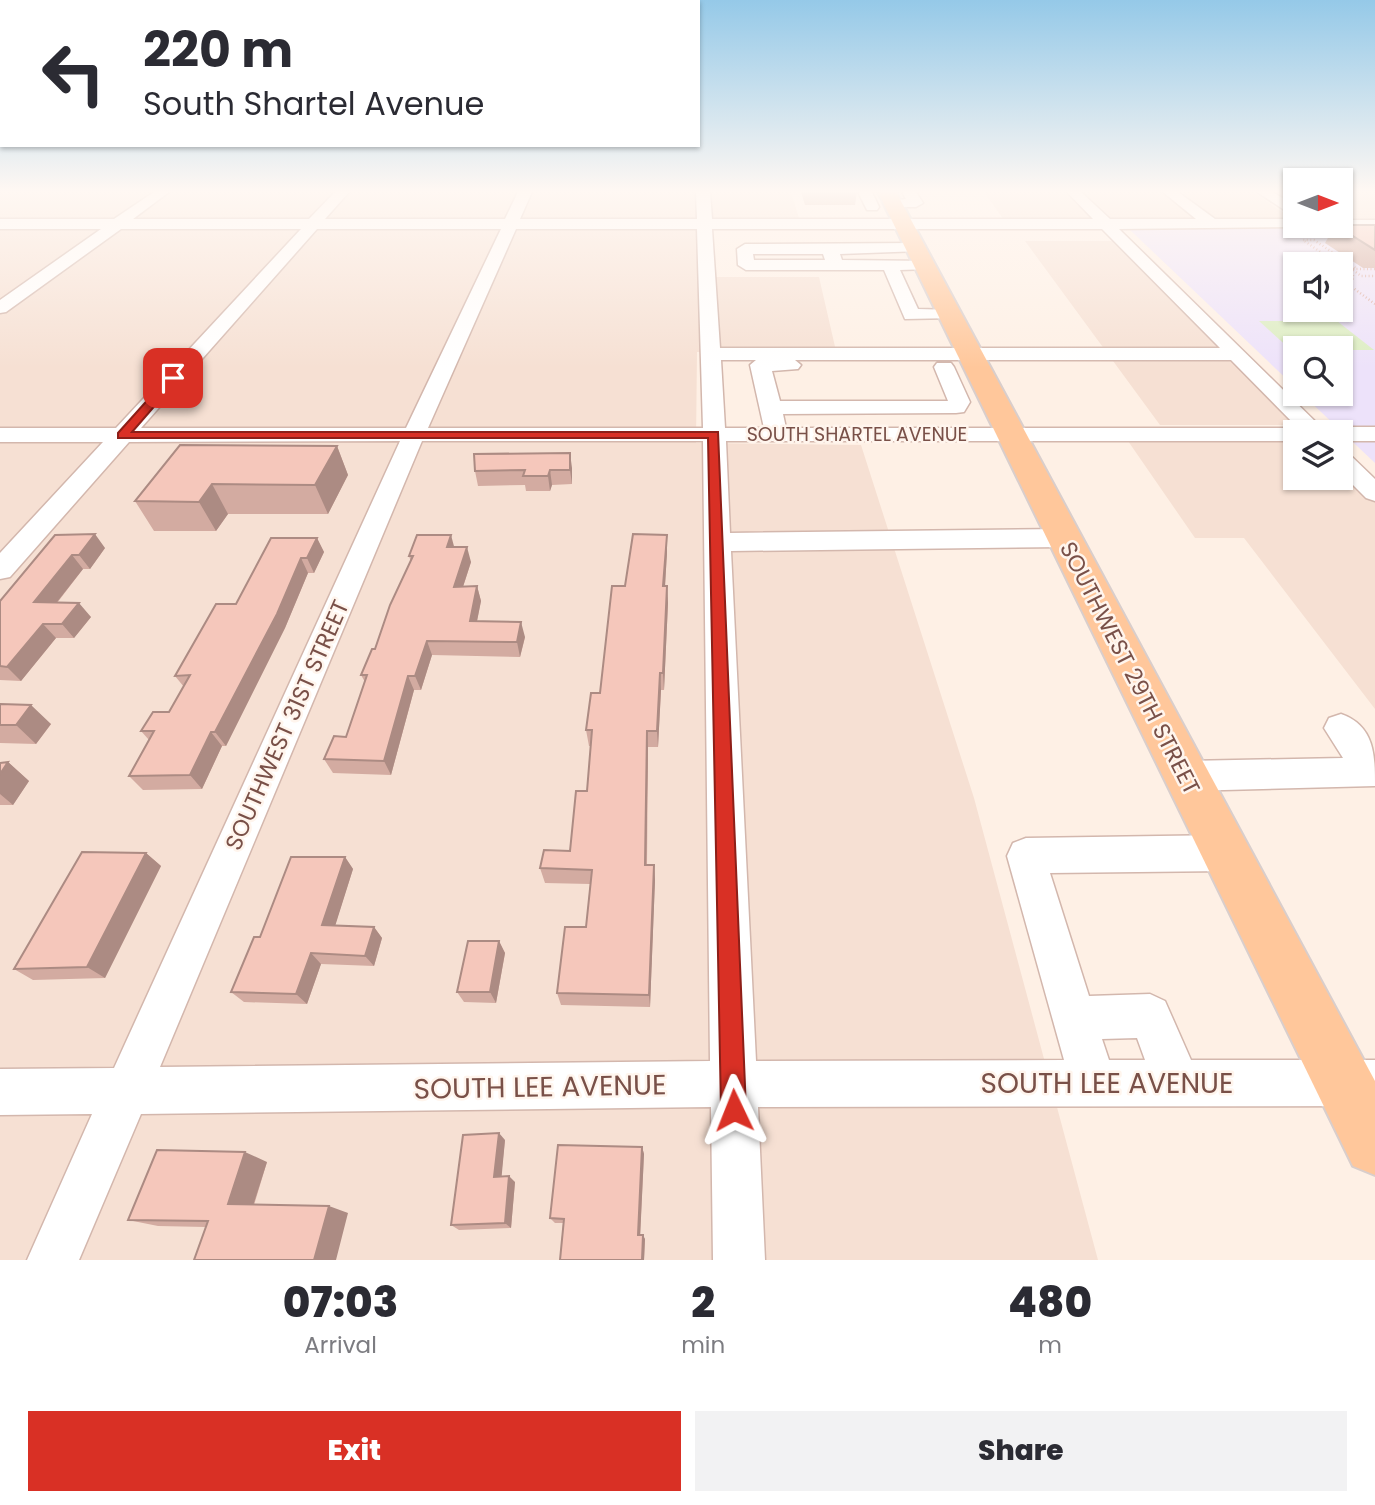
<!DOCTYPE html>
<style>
:root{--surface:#fff;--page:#f2f2f3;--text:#2b2b33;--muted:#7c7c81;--accent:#d93025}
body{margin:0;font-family:Poppins,sans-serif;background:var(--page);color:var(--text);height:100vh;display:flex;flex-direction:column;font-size:26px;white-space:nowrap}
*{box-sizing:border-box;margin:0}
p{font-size:23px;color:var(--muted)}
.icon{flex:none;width:38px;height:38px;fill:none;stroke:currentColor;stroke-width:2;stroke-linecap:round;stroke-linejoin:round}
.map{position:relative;height:1260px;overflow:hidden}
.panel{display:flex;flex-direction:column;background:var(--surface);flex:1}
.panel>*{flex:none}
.banner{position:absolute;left:0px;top:0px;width:700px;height:147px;box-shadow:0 2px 5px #0004;background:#fff;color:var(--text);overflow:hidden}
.needle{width:46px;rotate:90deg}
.tools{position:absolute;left:1283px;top:168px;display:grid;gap:14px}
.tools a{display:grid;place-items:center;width:70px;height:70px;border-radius:0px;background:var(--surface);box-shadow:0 2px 5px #0004;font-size:35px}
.pin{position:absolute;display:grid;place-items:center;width:60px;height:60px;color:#fff;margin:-30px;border-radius:14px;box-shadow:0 4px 10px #0006}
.me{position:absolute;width:77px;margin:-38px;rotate:358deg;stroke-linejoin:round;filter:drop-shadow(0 0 5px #0008)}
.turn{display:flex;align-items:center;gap:24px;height:147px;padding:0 28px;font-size:32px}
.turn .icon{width:91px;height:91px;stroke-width:2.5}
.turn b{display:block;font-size:49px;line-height:60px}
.eta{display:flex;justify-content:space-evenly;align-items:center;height:119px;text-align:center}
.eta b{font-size:42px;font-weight:800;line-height:49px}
.action{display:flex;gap:14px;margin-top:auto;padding:14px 28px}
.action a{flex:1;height:80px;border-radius:0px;background:var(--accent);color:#fff;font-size:28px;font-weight:800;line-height:80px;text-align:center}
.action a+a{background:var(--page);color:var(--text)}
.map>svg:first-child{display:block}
</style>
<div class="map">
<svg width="1375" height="1260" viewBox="0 0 1375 1260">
<rect width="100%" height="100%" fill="#fef0e5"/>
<path fill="#f6e0d3" d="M0,192H791L799,218L697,219L700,277H819L836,351L697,352L696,443L861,445L974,798L1098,1260H0Z
M984,192H1064L1094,221L1004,220Z
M1081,192H1253L1295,221L1111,220Z
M1341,192H1375V221L1341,220Z
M1025,241H1115L1296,425H1160Z
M1128,441H1295V478H1340L1341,474L1358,492H1375V709L1244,538H1195Z"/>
<path fill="#ede2fa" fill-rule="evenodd" d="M1127,227L1375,228V463L1302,394H1340V348H1295V387ZM1295,264H1340V310H1295Z"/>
<path fill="#dcedc2" d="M1259,321H1337L1374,350H1291Z"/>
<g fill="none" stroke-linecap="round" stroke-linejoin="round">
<g stroke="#d3b7ad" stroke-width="3">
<path id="minor" d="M154,192H169L133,219H309L335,192H349L325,219H505L518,192H532L520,219H697L696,192H710L712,219H1093L1067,192H1081L1110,219H1196L1163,192H1178L1215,219H1295V226L1300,227L1119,229L1326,432H1295V441H726L730,533L1064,529L1073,532L1077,538L1073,544L1064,547L731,551L756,1061L1064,1060L1007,856L1013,843L1026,838L1226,835L1239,841L1245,853L1239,865L1226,871L1050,873L1089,996L1150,994L1165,1001L1191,1060H1375V1106L758,1107L765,1260H713L711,1107L141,1114L79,1260H27L92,1114L0,1115V1069L114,1068L400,441L129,442L10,577L0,579V553L103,442H0V428H116L301,229H121L6,312L0,313V300L101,229H0V219H114ZM317,229H501L406,428H141ZM516,229H697L703,428H428ZM712,229H1102L1220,348H720ZM721,360H756L750,365L764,428H725ZM795,360H1231L1298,428H786L783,414L956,413L964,412L970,402L954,367L951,363H937L934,367L948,401H780L772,371L798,369L801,365ZM422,441H703L710,1061L160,1067ZM1137,1038L1145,1060H1109L1102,1039Z
M858,192H872L879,207L877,210H867Z
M902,192H916L923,203L916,207H888V201L906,199Z
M1257,192H1273L1295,206V217Z
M1340,220H1375V230L1335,227L1340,226Z
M915,243L923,248L921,251L840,254L842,260L930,261L932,265L930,269L900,270L918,309L955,310L958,314L955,318L905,319L884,270H746L738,265L737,249L745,244ZM753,254H823L825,260H754Z
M1340,427H1375V441H1340V432H1330Z
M1340,451L1348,453L1375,479V501L1366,498L1340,472Z
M1341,714C1375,726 1375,756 1375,786L1186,791L1174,787L1168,776L1174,765L1186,761L1343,758L1324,728L1329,718Z"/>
</g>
<g stroke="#d9cecc" stroke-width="4">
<path id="major" d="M878,192H896L1375,1081V1175L1353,1166Z"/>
</g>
<path stroke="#dbaa9e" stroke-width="2.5" stroke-dasharray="1 2.5" stroke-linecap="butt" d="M1348,263H1336L1303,240H1314L1357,269
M1340,268L1351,269
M1350,269L1354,278L1345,282L1375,304
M1375,269H1352L1361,276H1375"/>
<use href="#minor" fill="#fff" fill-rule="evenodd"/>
<use href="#major" fill="#ffc79b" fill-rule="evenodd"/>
</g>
<path fill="#d3aba1" d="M801,192H857L855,205H805Z
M1375,225V268H1363L1325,243L1335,226Z
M337,446L348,475L328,514H228L216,531H154L135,501Z
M572,468V484L552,485L550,491H526L525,485L478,486L475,471Z
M55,535L105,548L90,569H83L57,603L91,617L74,638H56L21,681L0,680V601Z
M317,538L324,552L314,573H308L285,628L226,746H222L202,789L143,790L129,776L149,740L141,731L169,712L184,687L175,676L236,604Z
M455,547L471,562L463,587L477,586L481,601L477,621L525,637L520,657L432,655L421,690H414L391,775L333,773L324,759L346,737L365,682L361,675L375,649L411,562L409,556Z
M667,552L665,586H667L668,603L664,690H661L658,747H648L647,865H654L655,880L650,1007L561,1005L557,993L586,927L590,884L545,883L540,868L570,851L587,791L591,746H589L586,730L600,693L625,586Z
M0,704L51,724L36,744L0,743Z
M8,762L29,781L13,805H0V763Z
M146,853L161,866L105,978L33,980L14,969Z
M345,857L353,869L335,925L374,927L382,938L374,966L321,964L307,1004L244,1002L231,992L260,937Z
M499,941L505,953L496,1003L464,1002L457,992Z
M505,1140L501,1177L515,1182L511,1228L459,1230L451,1225Z
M642,1147L644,1154L640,1235L645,1239L644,1260H560L563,1223H555L550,1218Z
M267,1162L254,1205L348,1213L206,1227L158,1226L128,1220Z"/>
<path fill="#ac8b83" d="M337,446L348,475L328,514L315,485Z
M570,453L572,468V484L570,470Z
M550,470L552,485L550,491L548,476Z
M212,484L228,514L216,531L199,502Z
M95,534L105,548L90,569L79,555Z
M451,535L455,550L447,547Z
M667,535V552L664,603L663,586Z
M317,538L324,552L314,573L307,558Z
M467,547L471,562L458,602L454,587Z
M72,555L83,569L46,616L34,602Z
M301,558L308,573L285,628L226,746L215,732Z
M477,586L481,601L474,636L470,621Z
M667,586L668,603L664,690L663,673Z
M79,603L91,617L74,638L62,624Z
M521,622L525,637L520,657L517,642Z
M43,624L56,638L21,681L7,667Z
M427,641L432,655L421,690L415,676Z
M660,673L661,690L658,747L657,731Z
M408,676L414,690L391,775L384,761Z
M31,705L51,724L36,744L16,725Z
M647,731L648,747L646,880L645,865Z
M211,732L222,746L202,789L190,775Z
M8,762L29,781L13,805L0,794V774Z
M146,853L161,866L105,978L87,967Z
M345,857L353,869L332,936L322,925Z
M654,865L655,880L650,1007L649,995Z
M374,927L382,938L374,966L365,956Z
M499,941L505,953L496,1003L490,992Z
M311,953L321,964L307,1004L296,994Z
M499,1133L505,1140L501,1183L494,1177Z
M642,1147L644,1154L640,1239L638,1235Z
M245,1152L267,1162L251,1212L228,1204Z
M509,1176L515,1182L511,1228L505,1223Z
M329,1206L348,1213L336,1260H314Z
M643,1235L645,1239L644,1260H642Z"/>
<path fill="#f5c7bb" stroke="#ac8b83" stroke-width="2" d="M1340,225H1375V250L1337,226Z
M180,445L337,446L315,485L212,484L199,502L135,501Z
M570,453V470H550L548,476H523L525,470L475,471L474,454Z
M95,534L79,555H72L34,602L79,603L62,624H43L7,667L0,666V601L55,535Z
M633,534L667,535L663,586H667L663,673H660L657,731H647L645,865H654L649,995L557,993L565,927H586L592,870L540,868L544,850L570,851L576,791H587L592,730H586L591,693H600L612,586H625Z
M417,535H451L447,547H467L454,587L477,586L470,621L521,622L517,642L427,641L415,676H408L384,761L324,759L334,736L346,737L367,675H361L372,649H375L390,605L413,556H409Z
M271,538H317L307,558H301L277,614L215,732H211L190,775L129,776L154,731H141L153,712H169L190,675L175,676L216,604H236Z
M0,704L31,705L16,725H0Z
M8,762L0,774V763Z
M82,852L146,853L87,967L14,969Z
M291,857H345L322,925L374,927L365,956L311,953L296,994L231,992L254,937H260Z
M468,941H499L490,992H457Z
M499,1133L494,1177L509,1176L505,1223L451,1225L463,1135Z
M558,1145L642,1147L638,1235H643L642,1260H560L564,1219L550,1218Z
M157,1150L245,1152L228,1204L329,1206L314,1260H194L208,1221L128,1220Z"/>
<linearGradient id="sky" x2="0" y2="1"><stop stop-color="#95c9e8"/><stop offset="0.52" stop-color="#fff8f3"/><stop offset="1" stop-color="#fff8f3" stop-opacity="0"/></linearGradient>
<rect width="1375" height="368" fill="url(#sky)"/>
<path fill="#d93025" stroke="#8d1f18" stroke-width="2" d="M169,376L179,378L132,432H718L746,1110L743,1118L734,1122L725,1118L721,1110L708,438H118V433Z"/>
<g text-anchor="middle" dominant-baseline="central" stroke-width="5" stroke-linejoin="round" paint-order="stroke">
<g font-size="19" fill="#795048" stroke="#fff5ed">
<text x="857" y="434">SOUTH SHARTEL AVENUE</text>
</g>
<g font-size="23" fill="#795048" stroke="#fff5ed">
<text transform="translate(1130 668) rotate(63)">SOUTHWEST 29TH STREET</text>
<text transform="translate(287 725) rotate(-66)">SOUTHWEST 31ST STREET</text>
</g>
<g font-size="28" fill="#795048" stroke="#fff5ed">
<text x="1107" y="1083">SOUTH LEE AVENUE</text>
<text transform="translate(540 1087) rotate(-1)">SOUTH LEE AVENUE</text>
</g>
</g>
</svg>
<div class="tools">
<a><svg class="needle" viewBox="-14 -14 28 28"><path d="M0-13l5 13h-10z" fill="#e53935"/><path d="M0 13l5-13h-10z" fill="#7c7c81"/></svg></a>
<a><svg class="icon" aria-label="sound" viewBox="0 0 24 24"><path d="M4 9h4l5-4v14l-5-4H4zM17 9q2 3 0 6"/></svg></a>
<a><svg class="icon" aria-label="search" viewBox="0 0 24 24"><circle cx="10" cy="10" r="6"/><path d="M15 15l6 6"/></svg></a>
<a><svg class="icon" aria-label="layers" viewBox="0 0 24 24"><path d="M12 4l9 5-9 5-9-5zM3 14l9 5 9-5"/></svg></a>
</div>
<div class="pin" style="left:173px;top:378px;background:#d93025"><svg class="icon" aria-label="arrive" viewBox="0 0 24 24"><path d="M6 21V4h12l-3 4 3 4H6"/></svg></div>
<svg class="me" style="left:734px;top:1110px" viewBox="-20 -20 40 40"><path d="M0-17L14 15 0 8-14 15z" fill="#d93025" stroke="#fff" stroke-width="4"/></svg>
<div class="banner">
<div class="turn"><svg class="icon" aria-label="left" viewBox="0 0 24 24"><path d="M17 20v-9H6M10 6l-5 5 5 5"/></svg><div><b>220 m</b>South Shartel Avenue</div></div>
</div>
</div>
<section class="panel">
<div class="eta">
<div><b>07:03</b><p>Arrival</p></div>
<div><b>2</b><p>min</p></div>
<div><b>480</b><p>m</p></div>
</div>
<div class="action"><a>Exit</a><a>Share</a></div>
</section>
